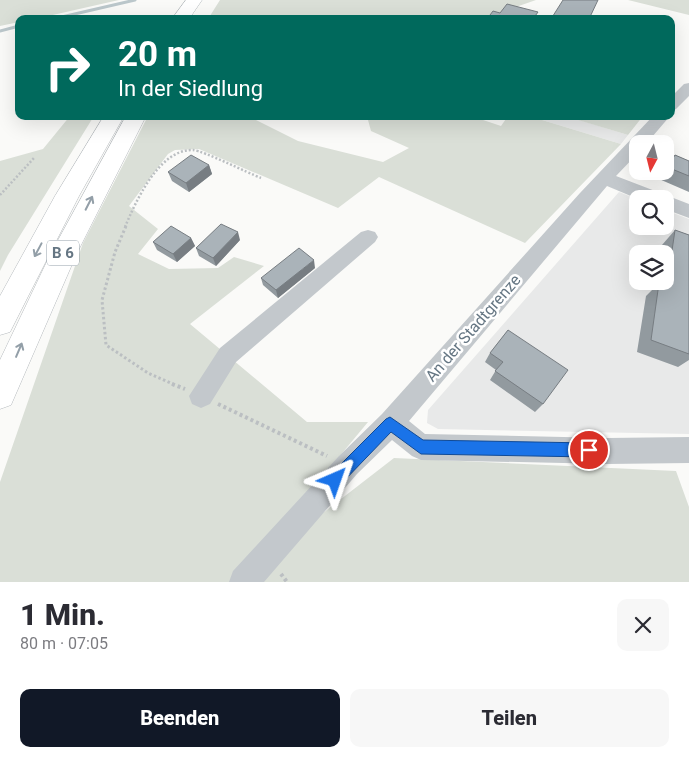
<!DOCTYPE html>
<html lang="de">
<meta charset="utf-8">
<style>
:root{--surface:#fff;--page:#f7f7f7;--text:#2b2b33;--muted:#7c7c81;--accent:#111827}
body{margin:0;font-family:Roboto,sans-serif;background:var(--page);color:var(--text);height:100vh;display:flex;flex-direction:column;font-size:19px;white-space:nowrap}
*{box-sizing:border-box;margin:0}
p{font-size:16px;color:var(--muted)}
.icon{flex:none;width:28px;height:28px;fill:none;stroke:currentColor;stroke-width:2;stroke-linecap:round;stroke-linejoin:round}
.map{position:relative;height:582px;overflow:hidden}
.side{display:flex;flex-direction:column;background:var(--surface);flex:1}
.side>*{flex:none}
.hud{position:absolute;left:15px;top:15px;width:660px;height:105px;border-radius:10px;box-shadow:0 5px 20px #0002;background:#00695c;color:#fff;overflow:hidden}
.needle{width:32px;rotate:187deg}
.controls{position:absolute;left:629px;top:135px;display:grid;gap:10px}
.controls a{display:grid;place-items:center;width:45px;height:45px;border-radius:10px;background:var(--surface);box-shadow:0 5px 20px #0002;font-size:25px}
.pin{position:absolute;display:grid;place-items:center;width:42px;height:42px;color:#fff;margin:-21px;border:2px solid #fff;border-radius:50%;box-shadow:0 1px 5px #0007}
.me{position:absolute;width:55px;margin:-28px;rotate:43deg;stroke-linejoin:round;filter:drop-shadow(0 0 4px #0008)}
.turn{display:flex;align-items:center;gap:18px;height:105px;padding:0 20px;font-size:22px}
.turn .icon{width:65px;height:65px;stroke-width:2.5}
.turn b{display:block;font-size:35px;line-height:42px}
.round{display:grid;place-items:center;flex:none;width:52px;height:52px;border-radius:10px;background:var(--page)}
.summary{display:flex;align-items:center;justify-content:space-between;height:85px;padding:0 20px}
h1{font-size:30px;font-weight:800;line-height:38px}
.cta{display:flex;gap:10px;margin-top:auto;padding:10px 20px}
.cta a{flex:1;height:58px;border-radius:10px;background:var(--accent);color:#fff;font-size:20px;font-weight:800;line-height:58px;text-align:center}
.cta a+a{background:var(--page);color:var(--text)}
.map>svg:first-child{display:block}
</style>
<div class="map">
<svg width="689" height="582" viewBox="0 0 689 582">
<rect width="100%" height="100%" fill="#fafaf8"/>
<path fill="#e8e9e9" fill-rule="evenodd" d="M529,116H581L579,120L628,135L621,144Z
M619,192L637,199L638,226H665V210L689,219V434L438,429L427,423L428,410ZM638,254H665V281H638Z"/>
<path fill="#dadfd7" d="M0,0H119L35,19H19V22L0,26Z
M220,0H536L481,19H208Z
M628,0H689V15Z
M70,116H94L8,255L0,271V161L43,149Z
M148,116H248L298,141L383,162L409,148L371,131L368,120L374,116H471L501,126L508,116H529L621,144L525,243L379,177L338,208L199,149L175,150L168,154L129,206L158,229L138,254L169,269L218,268L234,257L264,266L190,324L307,422H368L235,582H0V482L83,243Z
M581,116H643L628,135L578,120Z
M394,458L676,471L689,507V582H261L310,523Z"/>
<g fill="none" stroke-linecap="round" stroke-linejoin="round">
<path stroke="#bbc7cb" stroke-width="3" d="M53,19L135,0
M0,31L19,26"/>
<g stroke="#b4b9bd" stroke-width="1">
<path id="highway" d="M186,0H202L189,19H172Z
M104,116H124L79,196L10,332L0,335V296L55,196Z
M126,116H146L77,253L11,405L0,409V360L51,253Z"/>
</g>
<path stroke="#bbbfc2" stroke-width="2.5" stroke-dasharray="2 2" stroke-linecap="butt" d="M0,195L34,158
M125,227C136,201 159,149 193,150C204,151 248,173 261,178"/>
<path stroke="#bbbfc2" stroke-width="3" stroke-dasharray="2.5 2.5" stroke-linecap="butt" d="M126,226L115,252L102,300L106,345L148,373L175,385"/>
<path stroke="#bbbfc2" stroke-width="4" stroke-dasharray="3 3" stroke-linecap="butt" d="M172,384L185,389
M218,404L327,456
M281,574L287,582"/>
<path fill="#c3c8cc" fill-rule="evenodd" d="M689,83V96L676,109L671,111V97L684,84Z
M653,116H670L646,144H638V153L616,176L689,204V218L665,209V199H638L607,186L409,421L425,434L608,438L689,437V463L608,464L421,460L412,456L392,440L357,474L264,582H229L233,571L339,456L382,414L580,193Z
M368,230L375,232L378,237L375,242L236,362L210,404L201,408L192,404L189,396L220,348L361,232Z"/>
<use href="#highway" fill="#fff" fill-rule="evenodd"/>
</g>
<path fill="#929a9f" d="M675,155L689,161V192L659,179L663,171H665V168Z
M209,165L212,174L189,192L172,181L168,172Z
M675,230L689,235V360L678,367L637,352L646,296L656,286V281H665V254H660L662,245Z
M191,238L195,246L177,262L157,250L153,242Z
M240,240L216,266L199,256L196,248Z
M315,268L278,298L263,285L261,278Z
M508,330L543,404L535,412L490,380L496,370L485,362L490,353Z"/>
<path fill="#777d82" d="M209,165L212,174L189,192L186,183Z
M238,232L240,240L216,266L213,258Z
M191,238L195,246L177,262L173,254Z
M314,260L315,268L278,298L276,290Z"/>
<path fill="#aab3b9" stroke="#777d82" d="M563,0H598L589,19H551Z
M507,4L538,12L533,19H487L493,11L500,13Z
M191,155L209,165L186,183L168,172Z
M675,155L689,161V176L667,167Z
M221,224L238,232L213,258L196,248Z
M171,226L191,238L173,254L153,242Z
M675,230L689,235V354L651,340L659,283L667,285Z
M299,248L314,260L276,290L261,278Z
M508,330L568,370L543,404L495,371L503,362L490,353Z"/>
<defs><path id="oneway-shaft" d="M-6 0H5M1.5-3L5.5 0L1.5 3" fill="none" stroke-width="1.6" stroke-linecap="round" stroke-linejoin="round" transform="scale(1.25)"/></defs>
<g stroke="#939fa8">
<use href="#oneway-shaft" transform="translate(89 203) rotate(-63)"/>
<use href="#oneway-shaft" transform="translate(38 250) rotate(118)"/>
<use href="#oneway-shaft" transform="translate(19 350) rotate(-67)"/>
</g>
<path fill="#1a73e8" stroke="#114b97" d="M390,417L423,440L589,443L594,445L596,450L594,455L589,457L421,454L391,432L340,485L335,487L330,485L328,480L330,475L386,419Z"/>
<g text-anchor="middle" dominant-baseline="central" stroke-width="5" stroke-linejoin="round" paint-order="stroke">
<rect fill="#fff" stroke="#939fa8" stroke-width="1" x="47" y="240.5" width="32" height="25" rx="4"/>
<g font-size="15" font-weight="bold" fill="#657683">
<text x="63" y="253">B 6</text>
</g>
<g font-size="16" fill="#657683" stroke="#fff">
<text transform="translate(473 328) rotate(-49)">An der Stadtgrenze</text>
</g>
</g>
</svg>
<div class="controls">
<a><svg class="needle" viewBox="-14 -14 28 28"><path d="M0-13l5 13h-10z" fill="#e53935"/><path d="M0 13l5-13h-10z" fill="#7c7c81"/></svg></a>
<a><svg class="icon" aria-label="search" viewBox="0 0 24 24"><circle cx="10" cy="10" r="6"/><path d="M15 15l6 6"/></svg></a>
<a><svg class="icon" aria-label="layers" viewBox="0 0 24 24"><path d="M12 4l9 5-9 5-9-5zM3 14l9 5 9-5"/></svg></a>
</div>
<div class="pin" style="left:589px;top:450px;background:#d93025"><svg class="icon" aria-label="arrive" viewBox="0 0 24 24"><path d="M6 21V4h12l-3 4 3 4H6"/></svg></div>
<svg class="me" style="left:335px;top:480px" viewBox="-20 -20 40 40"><path d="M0-17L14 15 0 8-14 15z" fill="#1a73e8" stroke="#fff" stroke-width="4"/></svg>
<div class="hud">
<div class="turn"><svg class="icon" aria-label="right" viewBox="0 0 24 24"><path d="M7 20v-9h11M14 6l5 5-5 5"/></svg><div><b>20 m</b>In der Siedlung</div></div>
</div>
</div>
<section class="side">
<div class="summary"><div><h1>1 Min.</h1><p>80 m · 07:05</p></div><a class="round"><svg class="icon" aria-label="close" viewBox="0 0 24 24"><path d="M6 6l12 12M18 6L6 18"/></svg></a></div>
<div class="cta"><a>Beenden</a><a>Teilen</a></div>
</section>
